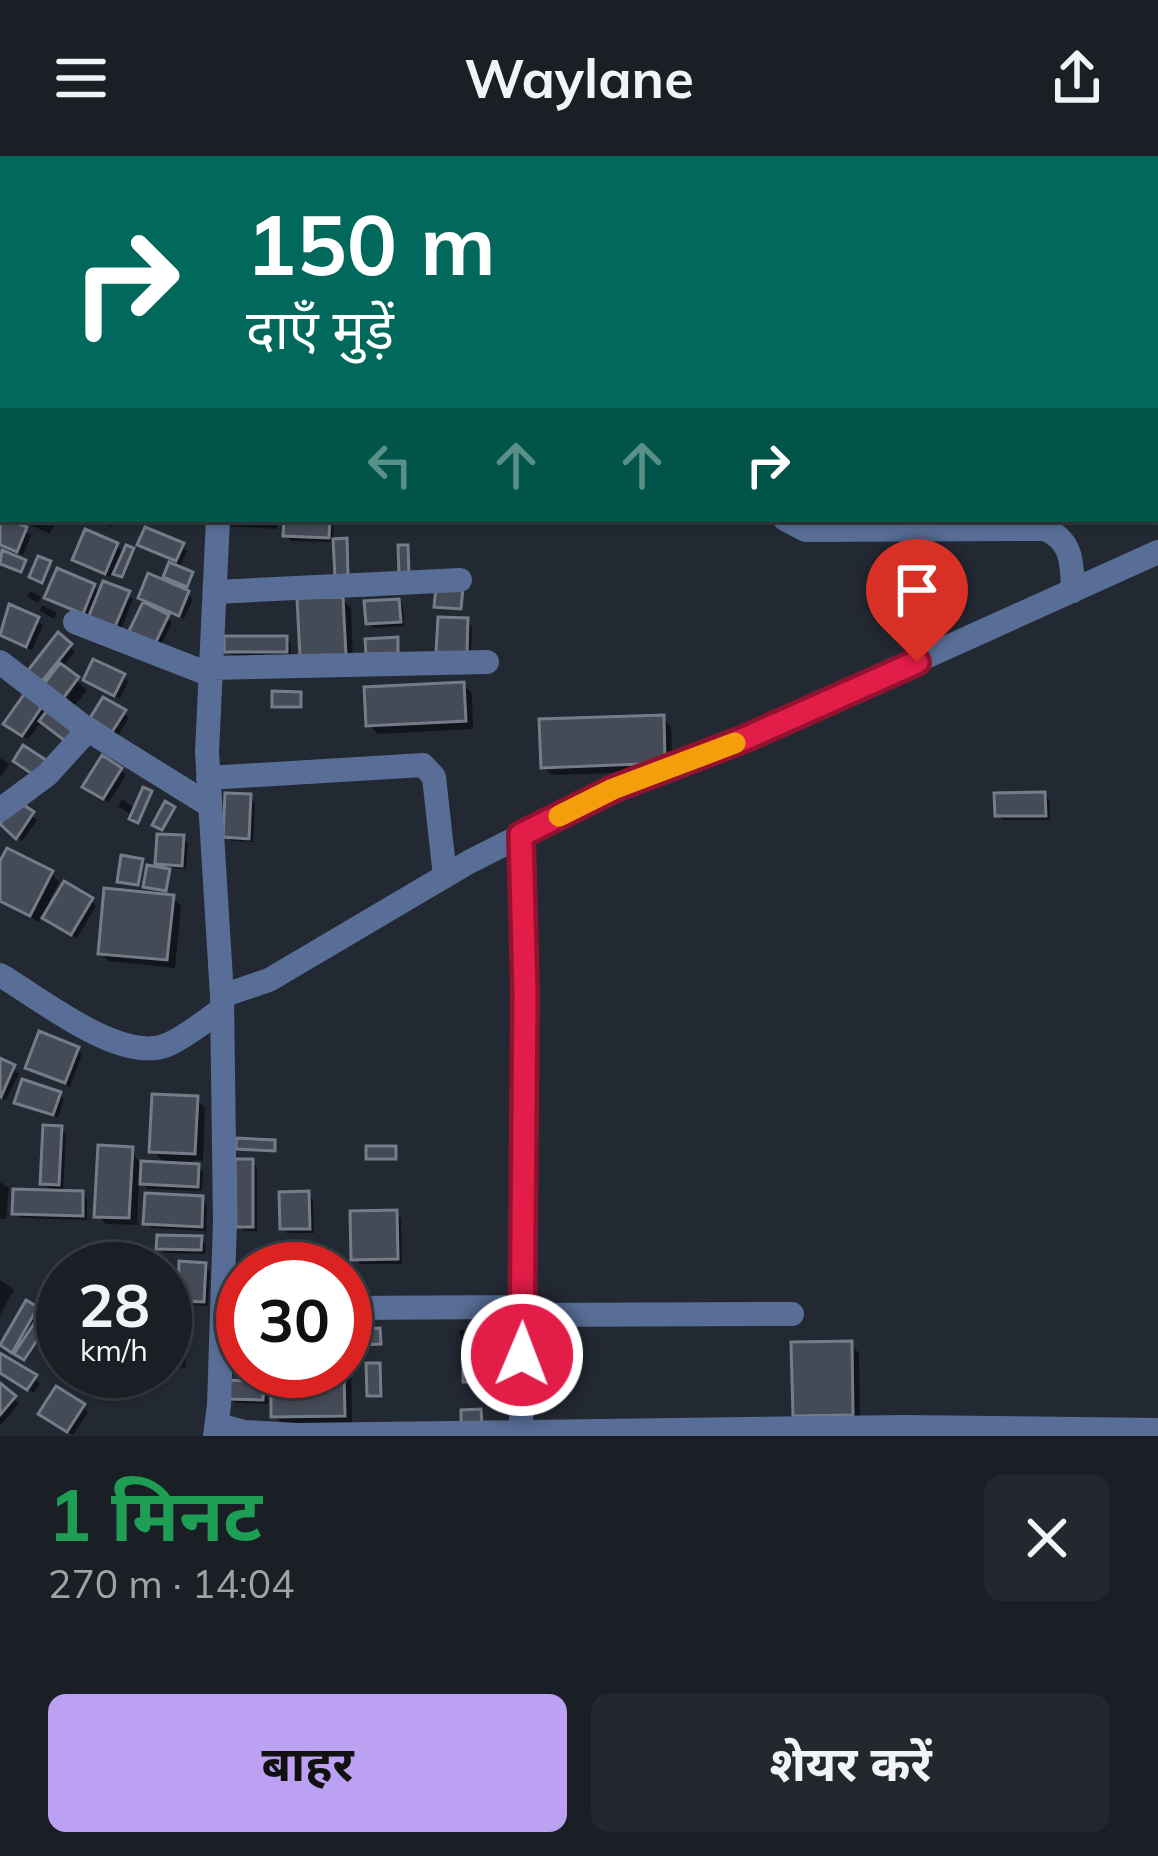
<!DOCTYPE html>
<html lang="hi">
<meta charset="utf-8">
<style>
:root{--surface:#1a1f26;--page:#23272e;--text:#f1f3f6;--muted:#9fa2a7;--line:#383d43;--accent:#bca0f2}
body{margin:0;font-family:Mulish,"Noto Sans Devanagari",sans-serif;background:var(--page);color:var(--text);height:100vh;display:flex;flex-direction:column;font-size:45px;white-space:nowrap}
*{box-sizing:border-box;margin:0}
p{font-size:39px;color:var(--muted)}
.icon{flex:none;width:66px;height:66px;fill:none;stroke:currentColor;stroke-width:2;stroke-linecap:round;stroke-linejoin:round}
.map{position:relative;height:1280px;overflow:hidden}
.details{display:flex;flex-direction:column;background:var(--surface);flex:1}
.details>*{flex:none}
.hud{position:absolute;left:0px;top:0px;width:1158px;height:366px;box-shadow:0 3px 9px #0004,0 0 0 3px var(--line);background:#00695c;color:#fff;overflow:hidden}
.speed{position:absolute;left:36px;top:1086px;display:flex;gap:24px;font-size:60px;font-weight:700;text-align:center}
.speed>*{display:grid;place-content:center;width:156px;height:156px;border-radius:50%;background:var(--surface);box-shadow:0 3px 9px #0004,0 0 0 3px var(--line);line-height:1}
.speed small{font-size:30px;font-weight:400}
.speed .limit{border:18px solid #d22;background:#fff;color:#111}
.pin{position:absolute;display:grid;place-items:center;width:102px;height:102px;color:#fff;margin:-123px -51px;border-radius:50% 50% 50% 0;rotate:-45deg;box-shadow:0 0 12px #0007}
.pin .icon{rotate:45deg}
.me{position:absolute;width:132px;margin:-66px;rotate:1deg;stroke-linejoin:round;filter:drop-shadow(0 0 9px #0008)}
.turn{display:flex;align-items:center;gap:42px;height:252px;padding:0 48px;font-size:54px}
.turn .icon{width:156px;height:156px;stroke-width:2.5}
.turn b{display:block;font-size:84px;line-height:102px}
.lanes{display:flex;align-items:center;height:114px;padding:0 48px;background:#0003;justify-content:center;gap:60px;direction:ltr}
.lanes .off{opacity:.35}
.round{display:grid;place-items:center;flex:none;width:126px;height:126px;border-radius:18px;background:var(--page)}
.head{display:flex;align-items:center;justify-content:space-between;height:204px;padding:0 48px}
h1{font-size:72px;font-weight:700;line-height:90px;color:#1e9e55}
.primary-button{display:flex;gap:24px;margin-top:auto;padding:24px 48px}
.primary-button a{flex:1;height:138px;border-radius:18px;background:var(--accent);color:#111;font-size:48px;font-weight:700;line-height:138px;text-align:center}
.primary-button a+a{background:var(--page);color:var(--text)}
header{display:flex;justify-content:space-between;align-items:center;height:156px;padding:0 48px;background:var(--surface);font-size:54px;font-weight:700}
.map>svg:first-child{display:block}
</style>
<header><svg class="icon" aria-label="menu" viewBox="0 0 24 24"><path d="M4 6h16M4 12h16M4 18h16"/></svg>Waylane<svg class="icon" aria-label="share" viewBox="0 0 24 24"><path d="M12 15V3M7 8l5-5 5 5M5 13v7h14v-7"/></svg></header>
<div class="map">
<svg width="1158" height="1280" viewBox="0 0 1158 1280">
<rect width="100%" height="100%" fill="#232933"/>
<path fill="#0007" d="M0,0H31L37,3H3V12Z
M124,0H152L155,3H125Z
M155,0H192L194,3H155Z
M0,24L3,26V55L0,53Z
M0,148L3,149V205L0,204Z
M0,321L3,322V356L0,355Z
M0,363L31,379L23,399L0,389Z
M17,363H57L50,378Z
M91,363H114L111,371Z
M222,363H277V373L228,370Z
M287,363H334L333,386L348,387L349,421L336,386L291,385L286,379Z
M141,388L182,390L187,395L179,413L193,420L189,430L167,420L173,405Z
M116,389L125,398L134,396L124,421L113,414L110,421L76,404Z
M94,431L101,438H128L133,443L120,476L48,441Z
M30,435L41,441L38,447L27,441Z
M188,438L193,443L184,463L158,451L172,467L157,497L129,481L146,446L141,441Z
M342,444L351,452L353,507L300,445Z
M398,446L403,451L404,470L374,472L369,467Z
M42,449L57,457L54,463L40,455Z
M11,452L43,469L32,494L0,477Z
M467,465L472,471L471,502L445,500Z
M58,481L75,495L62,512L87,534L74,550L30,517Z
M286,483L291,488V500H233L227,495Z
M123,520L128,526L120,543L86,524Z
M463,529L472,537L473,573L378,578L369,569Z
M41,551L48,558L28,583L12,573Z
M124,557L129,562L118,579L99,567Z
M663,562L671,571L673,615L552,619L544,611Z
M0,602L9,608L0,622Z
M121,614L126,619L109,646L91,635Z
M151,637L140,666L118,650L122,643L136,653Z
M1044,639L1050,644V664H1003L998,659Z
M249,641L255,647L253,686L232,685L226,680Z
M17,649L37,664L22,685L2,670Z
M183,682L188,688L186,713L164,712L170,718L167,735L148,732L168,716L158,706Z
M0,712L51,717L59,726L49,746L54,748L91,745L96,750L77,782L43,759L39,766L0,746Z
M172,742L181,750L175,812L109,805L101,797Z
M77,893L82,898L70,931L28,911Z
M0,906L19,917L6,944L0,941Z
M59,938L64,943L58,962L18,946Z
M196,943L205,952L203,1005L192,1004L203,1016L202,1035L148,1033L139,1023L137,1069L106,1068L98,1059L131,994L140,1008L167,1009L152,995Z
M60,973L66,978L63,1038H82L87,1043V1064L21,1062L15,1057L53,1037L43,1027Z
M251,1006L257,1011V1075H244L239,1070Z
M0,1026L9,1032L6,1063H0Z
M308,1038L313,1043L314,1077H288L283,1072Z
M202,1043L207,1048L206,1075L151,1072L146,1066Z
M395,1057L401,1062L402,1108H360L354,1103Z
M200,1083L206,1088L205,1098L165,1097L159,1092Z
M205,1109L210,1115L208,1150L186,1149L181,1144Z
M0,1124L14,1134L0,1159Z
M27,1148L52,1166L27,1204L8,1194Z
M165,1166L183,1168L188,1173L185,1212L165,1210Z
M233,1172H243V1183L233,1181Z
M459,1174H471L473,1183H461Z
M850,1188L859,1197L860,1266L804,1267L796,1259Z
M345,1194L351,1200L352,1267L283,1268L274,1259L302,1239V1215H345Z
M0,1200L40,1227L34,1237L0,1216Z
M75,1215H100L90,1234L77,1227Z
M110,1215L134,1217L126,1244L105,1234Z
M263,1229L268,1234V1248L235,1247L230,1242Z
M0,1231L19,1247L0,1270Z
M83,1251L88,1256L73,1279L47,1263Z"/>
<path fill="#444a56" stroke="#757c89" stroke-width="3" d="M0,360L27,371L17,396L0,389Z
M284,363H330L329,382L283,380Z
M145,371L184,387L176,405L137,389Z
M85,373L118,387L105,418L72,404Z
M347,382L348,420L335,421L333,383Z
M126,389L134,392L122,421L113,418Z
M398,389H408L409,419L399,420Z
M2,394L26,404L21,416L0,408Z
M38,400L51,405L42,427L29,421Z
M169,406L193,416L187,431L163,421Z
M57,412L95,428L83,458L44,442Z
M148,417L189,435L179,460L138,442Z
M103,425L130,435L114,473L88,462Z
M436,430L463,432L461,453L434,451Z
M343,441L346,500L300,501L297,442Z
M399,443L401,466L366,468L364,445Z
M143,446L169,459L152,494L126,481Z
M9,448L39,461L26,491L0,479Z
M438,461L468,462L467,498L436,496Z
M58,476L72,488L40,528L26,517Z
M224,480H287V496H224Z
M398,481V497L366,498L365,483Z
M93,503L125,518L114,540L83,524Z
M60,507L79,521L59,548L40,533Z
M464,526L466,565L366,570L364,531Z
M272,535L301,536V551H272Z
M25,537L43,549L22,580L3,568Z
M103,541L126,554L112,576L90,562Z
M49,552L79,575L69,588L39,565Z
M664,559L665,607L541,612L539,563Z
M23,589L49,606L38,622L13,605Z
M102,599L122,612L103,643L82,631Z
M143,631L152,635L138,667L129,663Z
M1045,636L1046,660H995L994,637Z
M225,637L251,638L249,683L223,681Z
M17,644L34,656L16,683L0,668Z
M165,645L175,651L162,674L152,669Z
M157,678L184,679L182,710L155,708Z
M7,692L53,715L30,760L0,745V705Z
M121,699L143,703L138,729L117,726Z
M147,709L170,713L166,735L143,731Z
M64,725L93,742L71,779L42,762Z
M104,732L174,739L167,804L98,798Z
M39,875L79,891L65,927L25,912Z
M0,902L15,909L1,941L0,940Z
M22,923L61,936L53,959L14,947Z
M152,938L198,940L195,998L149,996Z
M43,969L62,970L59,1029L40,1028Z
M236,982L275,984V995L236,993Z
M98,989L133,991L129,1062L94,1061Z
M366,990H396V1003H366Z
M235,1003H253V1071H236Z
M141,1005L199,1008L198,1031L140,1028Z
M13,1033L83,1035V1060L12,1058Z
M309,1035L310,1073H280L279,1036Z
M145,1037L203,1040L202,1071L143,1068Z
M397,1054L398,1103L351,1104L350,1055Z
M157,1079L202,1080L201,1094L156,1093Z
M179,1105L206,1107L204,1146L178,1145Z
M26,1144L38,1151L12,1197L0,1189Z
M42,1155L52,1162L24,1204L14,1198Z
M165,1163L184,1165L180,1208L165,1207Z
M380,1172L381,1188L360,1189V1173Z
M852,1185L853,1259L793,1260L791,1186Z
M0,1197L37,1219L27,1234L0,1217Z
M463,1199H482V1226H463Z
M366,1207H380L381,1240H367Z
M72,1215H92L84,1231L68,1222Z
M107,1215H129L121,1240L102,1235Z
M299,1215H344L345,1260L271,1261V1237L299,1236Z
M228,1224L264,1226L263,1244L227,1243Z
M0,1227L16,1240L0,1259Z
M56,1230L85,1248L67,1276L38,1258Z
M481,1253L482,1269H461V1254Z"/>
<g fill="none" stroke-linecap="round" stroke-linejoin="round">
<path stroke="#586e96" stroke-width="24" d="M203,0V3
M771,3V0
M0,211L3,212
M785,363L806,374L1045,373C1073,385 1072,408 1073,435
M215,436L460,424
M75,466L211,519
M0,506L88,574L209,649
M211,512L487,506
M208,622L423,609L434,621L445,720
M0,654L47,619L88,574
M0,819C40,842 120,908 167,889C186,881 205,865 222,853
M345,1152L522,1151
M522,1159L792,1158
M218,1269L245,1276L297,1279L904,1271L1158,1274
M521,1278L525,836L521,679
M215,1280L219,1249L225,1066L222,840L207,596L218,363"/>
<path stroke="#586e96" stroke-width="24" d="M222,840L269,824L469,706L613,633L744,583L1158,396"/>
</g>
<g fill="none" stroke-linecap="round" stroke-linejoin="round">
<g stroke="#92132f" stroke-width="30">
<path id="route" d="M522,1199L525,836L521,679L613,633L744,583L917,506"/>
</g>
<use href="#route" stroke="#e11d48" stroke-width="21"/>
<path stroke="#f59e0b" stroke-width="21" d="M559,660L613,633L735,587"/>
</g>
</svg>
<div class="speed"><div>28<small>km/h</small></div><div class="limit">30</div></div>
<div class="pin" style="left:917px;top:506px;background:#d93025"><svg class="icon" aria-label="arrive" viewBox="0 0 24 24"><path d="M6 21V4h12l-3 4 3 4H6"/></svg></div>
<svg class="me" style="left:522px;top:1199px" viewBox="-20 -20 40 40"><circle r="17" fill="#e11d48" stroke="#fff" stroke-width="3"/><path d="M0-11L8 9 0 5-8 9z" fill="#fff"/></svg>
<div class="hud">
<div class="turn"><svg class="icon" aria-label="right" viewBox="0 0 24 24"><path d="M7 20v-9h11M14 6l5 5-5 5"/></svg><div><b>150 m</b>दाएँ मुड़ें</div></div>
<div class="lanes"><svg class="icon off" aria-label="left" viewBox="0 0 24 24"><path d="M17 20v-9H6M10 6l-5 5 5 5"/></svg><svg class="icon off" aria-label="ahead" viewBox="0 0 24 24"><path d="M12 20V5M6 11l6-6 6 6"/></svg><svg class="icon off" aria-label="ahead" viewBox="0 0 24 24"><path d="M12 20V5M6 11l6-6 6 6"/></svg><svg class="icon" aria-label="right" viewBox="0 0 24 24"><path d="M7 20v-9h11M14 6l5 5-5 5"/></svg></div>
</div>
</div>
<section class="details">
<div class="head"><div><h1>1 मिनट</h1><p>270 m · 14:04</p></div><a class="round"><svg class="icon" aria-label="close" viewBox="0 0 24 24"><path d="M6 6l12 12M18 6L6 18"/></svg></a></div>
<div class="primary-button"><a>बाहर</a><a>शेयर करें</a></div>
</section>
